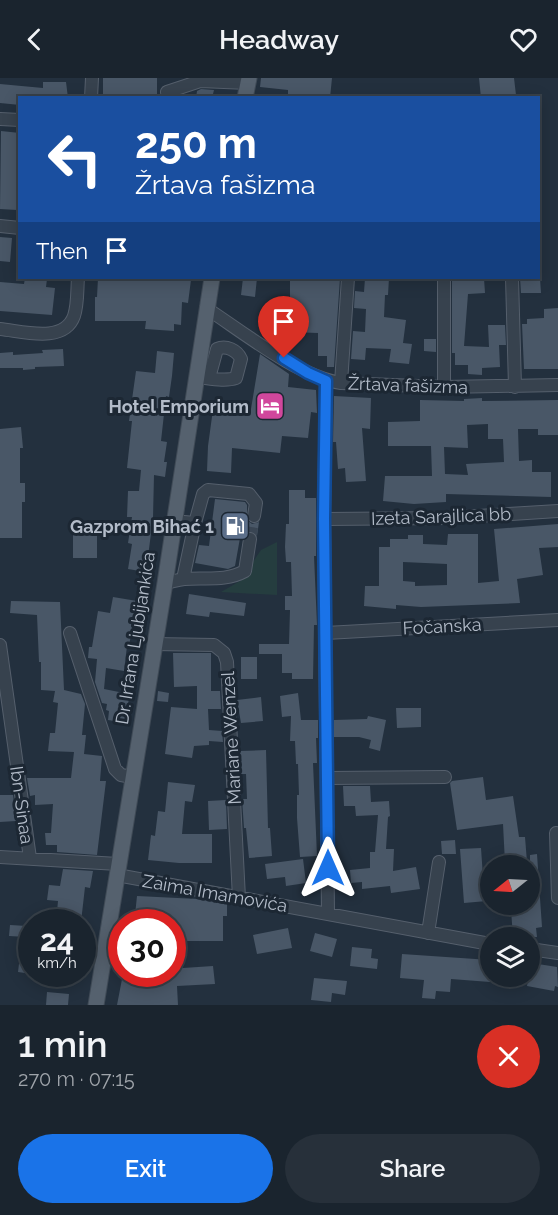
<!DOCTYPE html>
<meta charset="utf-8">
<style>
:root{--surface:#1a242e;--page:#27303a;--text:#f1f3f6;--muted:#9fa4aa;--line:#38414a;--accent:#1a73e8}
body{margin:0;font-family:Raleway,sans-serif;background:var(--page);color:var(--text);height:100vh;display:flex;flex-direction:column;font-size:22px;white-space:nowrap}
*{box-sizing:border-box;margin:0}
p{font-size:20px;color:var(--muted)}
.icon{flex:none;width:33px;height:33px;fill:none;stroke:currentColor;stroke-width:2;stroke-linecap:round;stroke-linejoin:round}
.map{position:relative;height:927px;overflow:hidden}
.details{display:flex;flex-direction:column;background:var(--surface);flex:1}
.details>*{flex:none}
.guide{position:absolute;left:18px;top:18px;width:522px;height:183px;border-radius:0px;box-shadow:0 3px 15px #0003,0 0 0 2px var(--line);background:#1a4fa0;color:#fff;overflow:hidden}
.needle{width:39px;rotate:252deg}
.fabs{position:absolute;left:480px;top:777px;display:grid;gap:12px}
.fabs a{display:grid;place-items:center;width:60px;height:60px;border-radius:50%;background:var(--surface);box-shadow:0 3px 15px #0003,0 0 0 2px var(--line);font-size:30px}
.speed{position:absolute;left:18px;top:831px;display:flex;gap:12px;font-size:30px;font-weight:700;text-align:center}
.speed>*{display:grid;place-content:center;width:78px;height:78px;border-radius:50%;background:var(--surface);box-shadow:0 3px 15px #0003,0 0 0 2px var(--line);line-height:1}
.speed small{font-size:15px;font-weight:400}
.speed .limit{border:9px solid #d22;background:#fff;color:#111}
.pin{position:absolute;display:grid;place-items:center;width:51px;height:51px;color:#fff;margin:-62px -26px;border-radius:50% 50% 50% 0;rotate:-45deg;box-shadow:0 0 6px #0007}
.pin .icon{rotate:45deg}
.me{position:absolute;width:66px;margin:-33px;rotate:0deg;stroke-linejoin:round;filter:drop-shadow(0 0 4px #0008)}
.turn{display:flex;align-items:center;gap:21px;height:126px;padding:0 18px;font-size:27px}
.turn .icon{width:78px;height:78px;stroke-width:2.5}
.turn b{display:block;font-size:42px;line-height:51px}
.then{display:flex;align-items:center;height:57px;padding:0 18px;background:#0003;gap:12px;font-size:22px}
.round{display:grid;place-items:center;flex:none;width:63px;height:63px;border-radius:32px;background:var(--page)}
.summary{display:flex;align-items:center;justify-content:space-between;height:102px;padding:0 18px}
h1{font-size:36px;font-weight:600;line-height:45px}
.primary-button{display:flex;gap:12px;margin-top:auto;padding:12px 18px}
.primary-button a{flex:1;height:69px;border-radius:36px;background:var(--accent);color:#fff;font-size:24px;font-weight:600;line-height:69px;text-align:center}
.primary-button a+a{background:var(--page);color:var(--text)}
header{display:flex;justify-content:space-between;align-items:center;height:78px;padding:0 18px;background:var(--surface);font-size:27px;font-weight:600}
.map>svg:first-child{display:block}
</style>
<header><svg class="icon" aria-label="back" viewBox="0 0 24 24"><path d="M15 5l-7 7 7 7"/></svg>Headway<svg class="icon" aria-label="heart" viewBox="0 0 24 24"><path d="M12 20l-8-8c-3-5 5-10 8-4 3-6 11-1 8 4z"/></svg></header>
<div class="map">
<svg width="558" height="927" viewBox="0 0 558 927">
<rect width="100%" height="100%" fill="#23303e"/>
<path fill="#253d3f" d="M277,464V517L221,514L240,503L261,472Z"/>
<path fill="#495767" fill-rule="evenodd" d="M103,0H157V20L103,18Z
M261,0H332L330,20H288V12L260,9Z
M479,0H514L516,17H511V20H481Z
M43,4H66L68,20H20V27L0,25V6L43,10Z
M201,11L214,12L212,20H196L197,13Z
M1,53L20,55V109H18L17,132L0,131Z
M0,159L12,160L10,184L0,183Z
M25,200L47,201L46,209L55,210L52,237L0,233V204L24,206Z
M98,200H173L191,202L188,225L182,224L181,247L174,246V253L145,251L146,243H95V219H97Z
M243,200H257L255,219L241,217Z
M290,200H340L334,289H327V278H318V255L290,254Z
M365,200H389L388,217H385L384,239L406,242L403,265L412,266L409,286L389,284L391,271L366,270L365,282L351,281L353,253L365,254L366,231L354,230L355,213L364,214Z
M452,200H484L485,215L468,216L464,268L489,269L488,247H505L506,267H499L500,289L482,290V297L468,296V287H455V275H452Z
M520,200H540L541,215H521Z
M558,230V291H524L522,246H527V241L544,240V231Z
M424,261H436V274L424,273Z
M63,271L64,288L35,289V291L23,292V290H0V275L13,274V277L43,275L42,272Z
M157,273L174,275L172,298L169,319L166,318L161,363L167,364L164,384H167L165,399L154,397L153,440L146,494L128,491L132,466L128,465L132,439H127L128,413H139L141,392L127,390L132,343H129L136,293L155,295Z
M260,276L289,296L288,309L316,312L317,335L311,334L308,360L282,358L280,375L232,370L231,395L207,393L208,368L214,324L251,331Z
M334,318L371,320L370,351L362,350L366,403L346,404L345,390L338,391L336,364H333Z
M482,320V323L558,322V357H538V351H518L519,383L532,382V394H551V419L446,416V424L414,426L383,423L385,398H432L431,368H388V344L420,343V322L464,323V321ZM488,346V361H503L504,384L466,386L468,397L445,396L444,369L468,370L467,347Z
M21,349L23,370H20V405H25V424H22V460H0V351Z
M289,412H305V420H316V478H314L317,547H314L313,601H292V595H282V576H259V566H289L290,532H285V518H292L291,484H286L285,469L286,446H289Z
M215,421L245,424L247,427V442L252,446L259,444L257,458L255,454L248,453L240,460L235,488L228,491L195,485L199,467L209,468Z
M558,446V469L539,470L543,497L517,501L520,525L421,529L396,527V531L364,528L365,508H379V469H390V461H408V457H423V466L447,467L448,456H478V505L499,503L494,451ZM403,484L447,486V507L415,508V504L403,503Z
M73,452L97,453V480H73Z
M189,516L246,525L244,538L210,534L209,539L186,536Z
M113,519L137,523L129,568H127L124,593L106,590L104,611L124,615L123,619L129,620L125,645L108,642L109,633L106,632L107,626L102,625L95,604L97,581L88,580L89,569H92L98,533L110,535Z
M11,523L60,524L64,612L81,616L85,626L82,657H86L84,676L102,678L100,703H106L97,777L57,774V767H46L45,755H51L53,726L35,727V717L30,718L27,700H71L74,674L48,673L50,655H55L58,625L53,624L55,613L41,612V584H39L37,537L10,535Z
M173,575H211V613H220L221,631H208L209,652L222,653L223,664L209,663V667L194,668L192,680L165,676L171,629L197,631V608L174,609Z
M241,579H257V601H241Z
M158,613L169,615L168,624L157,623Z
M298,615L301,642H318V660H316L317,685H313L317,778L300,779L297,740V717H299L298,686H296L295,663H290L291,638L282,639L280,618Z
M261,619L263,643L241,645L237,622Z
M396,630H421V649L397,650Z
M368,638L386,642L380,673L369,670L371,662L359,659H334V642L367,641Z
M266,672L268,750H270L272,778L249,780L246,750H244L242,721H247L246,696H241L240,673Z
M483,699L486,722L513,718L519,759H525L527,784L505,785L503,746L457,752L450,705L452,703Z
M168,704L195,707L192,724L185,723L182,756H212V785H179L148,782L151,757L155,758L158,733L165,734Z
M343,708H370L371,724L389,723L390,738L388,739L386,771H394L393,793L416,789L420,811L391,815L390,808L362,811V804L351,805L350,792L370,790V774H375L378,737L356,738L355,728H344Z
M0,717H13L16,743L0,744Z
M226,722L227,751L209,752L208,723Z
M455,762L456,776H442L441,763Z
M481,770L483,799H490V819L486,820L487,823L464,825L460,771Z
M537,776L542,849L536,850L537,859L513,860L511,831L530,829V777Z
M303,781L306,805L286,808L285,799L267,801L265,786Z
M63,791L93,793L90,810L85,809L81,844H56L58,823L47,822L49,807L60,808Z
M137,818L198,821L227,826V838H223V863H182L183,890L213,888L215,906L177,908L178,927H117L123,896L166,897V896H172V844H159V839L135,837Z
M10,847L27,848L26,859L9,858Z
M288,850L292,870L257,876L253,857Z
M315,855L337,861L332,879L310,873Z
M21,869L32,871V896L18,894Z
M352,869L372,871L371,880L378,881L377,891L350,888Z
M402,876L490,882V904L451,901L450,914L436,913L435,921L422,920L424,902L400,900Z
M538,886L557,889L558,909L555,908L554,913L527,908L530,891L537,892Z
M314,900L347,903L345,917L332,915L331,924L311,922Z
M47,914L69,916L68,927H46Z"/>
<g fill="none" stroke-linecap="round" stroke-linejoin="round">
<path stroke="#394553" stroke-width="12" stroke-dasharray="12 6" stroke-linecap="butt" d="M250,461L254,438"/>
<g stroke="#555f6c" stroke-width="14">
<path id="minor" d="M167,14L200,3L248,5
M91,20L92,0
M0,41L20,42
M0,148L20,150
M512,200L515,309
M206,230C243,254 299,299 341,305L444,309L558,307
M0,251C22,253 64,266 74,238C78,226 77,212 78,200
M196,299C208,300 225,304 236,300L241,281C237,272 226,267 217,271L209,300
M326,303L324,441L328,836
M341,305L348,200
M444,309V200
M324,441L446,440L558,433
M173,443L195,445L203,416L208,412L249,416L256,425L254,438
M183,501L195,445
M165,505C171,504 177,502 184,501C205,499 225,504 245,493L250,461
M70,555L115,691L121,697L132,699
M326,555L558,542
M154,566L214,567L224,575L227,584L239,820
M0,567L30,780
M328,700L445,699
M556,755L558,820
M0,779L118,786
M117,797L490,866
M428,855L439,784
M530,871L558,875"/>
</g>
<g stroke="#404b57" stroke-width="17">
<path id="major" d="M245,20L249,0
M96,927L165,505L212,200"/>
</g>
<use href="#minor" stroke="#37424e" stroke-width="12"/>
<use href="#major" stroke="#55616e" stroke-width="15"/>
</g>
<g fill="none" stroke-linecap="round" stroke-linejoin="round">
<g stroke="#114b97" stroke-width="15">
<path id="route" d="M284,280L308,295L326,303L324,441L328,790"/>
</g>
<use href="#route" stroke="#1a73e8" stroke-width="10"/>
</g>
<defs>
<g id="hotel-square" transform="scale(1.5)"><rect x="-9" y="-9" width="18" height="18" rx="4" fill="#d1479c" stroke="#1c2733"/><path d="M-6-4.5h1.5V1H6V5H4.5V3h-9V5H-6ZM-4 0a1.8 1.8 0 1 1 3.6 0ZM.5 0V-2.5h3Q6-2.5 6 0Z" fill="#fff"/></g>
<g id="fuel-square" transform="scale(1.5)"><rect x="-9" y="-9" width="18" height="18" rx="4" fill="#5c6f8a" stroke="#1c2733"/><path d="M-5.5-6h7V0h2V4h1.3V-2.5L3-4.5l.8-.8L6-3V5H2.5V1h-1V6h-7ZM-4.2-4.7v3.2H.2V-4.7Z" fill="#fff"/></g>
</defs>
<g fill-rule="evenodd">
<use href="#hotel-square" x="270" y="328"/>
<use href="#fuel-square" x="235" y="448"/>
</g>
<g text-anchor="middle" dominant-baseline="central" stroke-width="6" stroke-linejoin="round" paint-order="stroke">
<g font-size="18" fill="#b3bcc9" stroke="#1c2733">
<text transform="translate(408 307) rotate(2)">Žrtava fašizma</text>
<text transform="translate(441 438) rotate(-2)">Izeta Sarajlica bb</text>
<text transform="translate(442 548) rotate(-3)">Fočanska</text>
<text transform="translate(135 560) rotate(-81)">Dr. Irfana Ljubijankića</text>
<text transform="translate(231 660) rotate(-93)">Mariane Wenzel</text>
<text transform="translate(22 727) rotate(82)">Ibn-Sinaa</text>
<text transform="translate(215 815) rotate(10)">Zaima Imamovića</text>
</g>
<g font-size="18" font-weight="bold" fill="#b3bcc9" stroke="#1c2733" text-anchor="end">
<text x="249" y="328">Hotel Emporium</text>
<text x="214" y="448">Gazprom Bihać 1</text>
</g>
</g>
</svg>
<div class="fabs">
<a><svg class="needle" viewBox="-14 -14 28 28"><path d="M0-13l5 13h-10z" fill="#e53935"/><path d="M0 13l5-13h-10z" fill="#9fa4aa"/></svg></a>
<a><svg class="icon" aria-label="layers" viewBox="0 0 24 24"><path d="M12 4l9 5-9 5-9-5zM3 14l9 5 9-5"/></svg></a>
</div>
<div class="speed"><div>24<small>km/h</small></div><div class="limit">30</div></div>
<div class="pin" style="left:284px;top:280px;background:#d93025"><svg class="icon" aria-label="arrive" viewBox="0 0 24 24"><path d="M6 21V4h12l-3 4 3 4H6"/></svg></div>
<svg class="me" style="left:328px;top:790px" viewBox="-20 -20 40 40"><path d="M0-17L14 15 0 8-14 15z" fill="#1a73e8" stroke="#fff" stroke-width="4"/></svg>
<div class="guide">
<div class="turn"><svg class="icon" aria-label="left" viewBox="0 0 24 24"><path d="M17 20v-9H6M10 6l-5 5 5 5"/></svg><div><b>250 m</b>Žrtava fašizma</div></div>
<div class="then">Then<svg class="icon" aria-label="arrive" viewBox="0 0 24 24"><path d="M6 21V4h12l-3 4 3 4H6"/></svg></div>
</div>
</div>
<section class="details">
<div class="summary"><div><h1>1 min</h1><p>270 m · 07:15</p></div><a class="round" style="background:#d93025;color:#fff"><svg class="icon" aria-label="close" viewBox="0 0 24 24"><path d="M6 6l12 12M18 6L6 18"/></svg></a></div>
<div class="primary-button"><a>Exit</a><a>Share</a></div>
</section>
